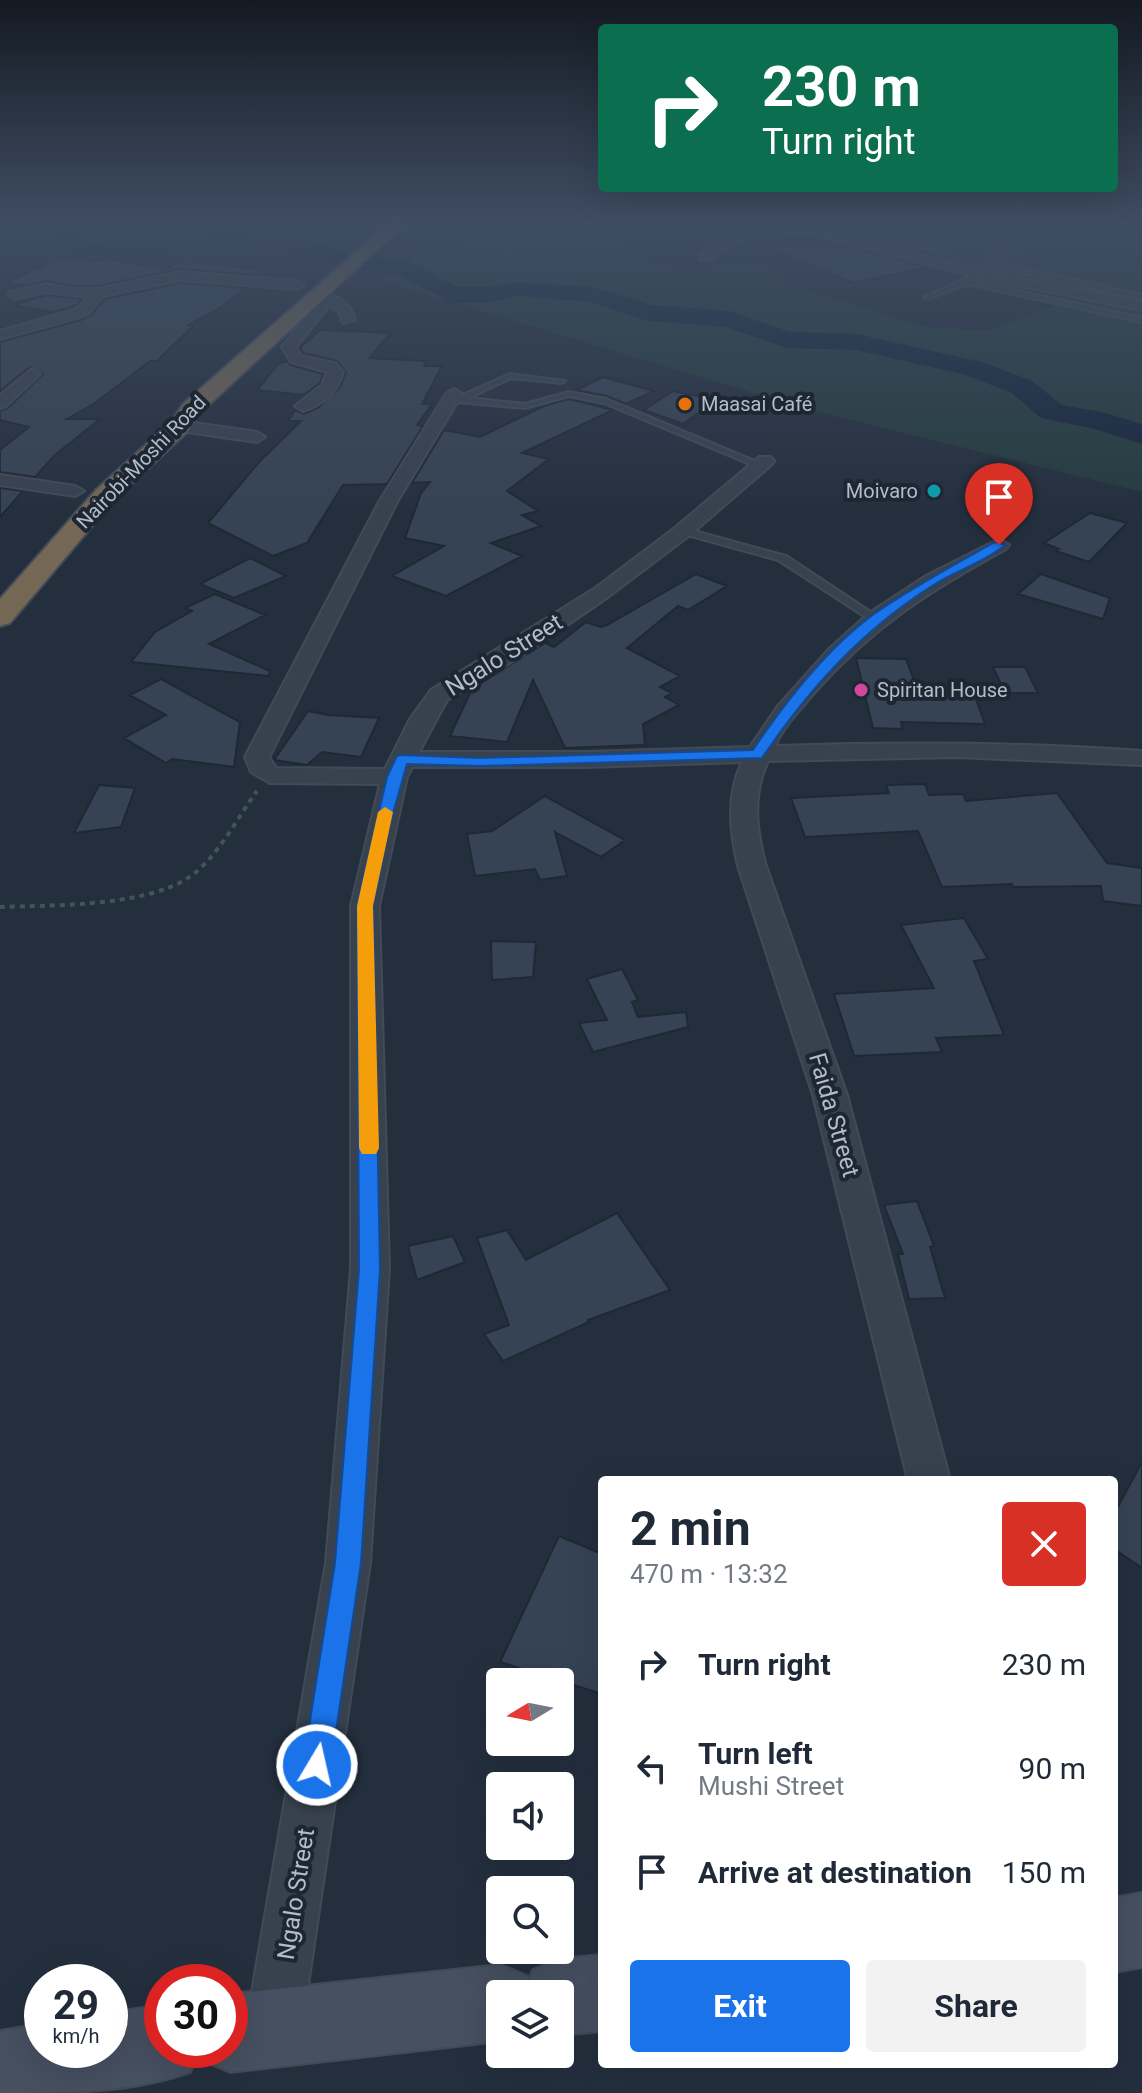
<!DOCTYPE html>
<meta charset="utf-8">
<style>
:root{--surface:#fff;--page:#f2f2f3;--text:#1f2937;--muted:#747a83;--accent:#1a73e8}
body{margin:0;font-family:Roboto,sans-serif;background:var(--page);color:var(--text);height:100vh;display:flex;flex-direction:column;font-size:30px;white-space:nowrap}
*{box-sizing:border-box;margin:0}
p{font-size:26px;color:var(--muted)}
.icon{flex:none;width:44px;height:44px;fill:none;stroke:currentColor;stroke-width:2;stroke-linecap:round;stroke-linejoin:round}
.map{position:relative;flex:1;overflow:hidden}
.drawer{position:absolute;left:598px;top:1476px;width:520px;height:592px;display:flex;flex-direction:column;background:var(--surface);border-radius:8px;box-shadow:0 8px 32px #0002}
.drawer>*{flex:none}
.guide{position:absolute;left:598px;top:24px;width:520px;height:168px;border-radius:8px;box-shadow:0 8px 32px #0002;background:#0b6e4f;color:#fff;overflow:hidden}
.needle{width:52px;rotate:260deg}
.fabs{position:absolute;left:486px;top:1668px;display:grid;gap:16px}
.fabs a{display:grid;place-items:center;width:88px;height:88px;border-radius:8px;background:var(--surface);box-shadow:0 8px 32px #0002;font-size:40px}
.speed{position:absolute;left:24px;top:1964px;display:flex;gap:16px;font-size:40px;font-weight:700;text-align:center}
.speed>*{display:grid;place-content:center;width:104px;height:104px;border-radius:50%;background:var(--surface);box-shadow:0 8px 32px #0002;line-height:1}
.speed small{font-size:20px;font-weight:400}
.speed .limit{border:12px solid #d22;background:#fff;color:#111}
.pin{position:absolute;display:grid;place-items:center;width:68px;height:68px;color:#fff;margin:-82px -34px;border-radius:50% 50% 50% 0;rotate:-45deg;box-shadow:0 0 8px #0007}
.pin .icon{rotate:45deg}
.me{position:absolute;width:88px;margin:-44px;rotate:9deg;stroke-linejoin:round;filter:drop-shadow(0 0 6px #0008)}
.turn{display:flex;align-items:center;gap:28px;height:168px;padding:0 32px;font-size:36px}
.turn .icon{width:104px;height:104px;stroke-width:2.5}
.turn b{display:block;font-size:56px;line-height:68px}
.round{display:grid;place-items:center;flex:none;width:84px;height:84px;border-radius:8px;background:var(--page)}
.summary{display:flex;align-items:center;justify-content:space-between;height:136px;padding:0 32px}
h1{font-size:48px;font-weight:700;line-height:60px}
.button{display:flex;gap:16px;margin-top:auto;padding:16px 32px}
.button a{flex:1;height:92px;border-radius:8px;background:var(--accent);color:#fff;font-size:32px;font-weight:700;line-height:92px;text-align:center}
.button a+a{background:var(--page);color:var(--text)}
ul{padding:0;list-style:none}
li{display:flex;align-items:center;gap:24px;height:104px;padding:0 32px}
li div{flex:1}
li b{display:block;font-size:30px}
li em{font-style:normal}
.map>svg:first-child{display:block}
</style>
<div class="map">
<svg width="1142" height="2093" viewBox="0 0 1142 2093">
<rect width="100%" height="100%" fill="#242f3e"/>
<path fill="#263c3f" d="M494,222H647L645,230L607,254L679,268L768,262L786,283L921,326L986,331L1078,298L1142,311V492L807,409L382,281L422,251L474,243Z
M851,222H1044L1031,243L1142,244V303L1029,281L896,247L861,236Z"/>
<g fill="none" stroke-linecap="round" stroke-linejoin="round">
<path fill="#17263c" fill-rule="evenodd" d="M36,222H61L90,242L229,234L300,238L348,253L409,262L458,287H485L519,282L593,287L651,305L730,311L790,332L857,334L985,363L1032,381L1062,405L1102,412L1142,424V444L1095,429L1041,418L1012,393L966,375L857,350L787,348L726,327L648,321L590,302L519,296L485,303H453L396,274L345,267L297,252L229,248L85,256L77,254Z"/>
</g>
<path fill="#364354" stroke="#1f2835" stroke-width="2" d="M894,222L976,235L947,258L866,237Z
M847,246L928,267L854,283L767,247Z
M62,256L95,262L107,259L166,269L183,261L264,270L256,275L179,269L98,286H71L48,281L28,285L6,283Z
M180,283L246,288L220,308L188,325L193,326L157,361H150L95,403L67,419H100L55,455L35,477L0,472V450L29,427L0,420V411L8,408L43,374L30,367L0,391V342L81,320L91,315L105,299Z
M47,295L82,299L77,305L54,312L14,305Z
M320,330L391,333L369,358L426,361L424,366H442L422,404H432L417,425L423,426L387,484L343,485L307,543L273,556L208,523L260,461L301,421H288L295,410L304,414L318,408L340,387L346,373L337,361L303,353L300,348Z
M287,361L290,365L323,374L320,383L304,395L257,390L278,364Z
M603,377L654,391L626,404L607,396L576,390Z
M673,391L716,400L683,424L644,410Z
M569,399L613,410L522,453L549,459L507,491L538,511L522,515L541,526L491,543L522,556L446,596L392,576L444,546L405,538L421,493L430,482L412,483L444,430L480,437L544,406Z
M0,488L23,491L0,517Z
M1090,513L1127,523L1089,562L1056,551L1059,549L1044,543Z
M250,558L286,576L234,598L200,584Z
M696,574L727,586L688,610L678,606L627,648L680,676L660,687L672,693L665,697L679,705L643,724L645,745L565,748L533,680L507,742L450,736L471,691L478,685L548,641L547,644L554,647L586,622L601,627L607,625Z
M1041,574L1110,598L1103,619L1018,594Z
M215,594L265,615L209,644L270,671L269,676L131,662L155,632L192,611L185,608Z
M856,658L906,659L919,693L974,694L985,724L901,722L902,729L873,728Z
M993,667H1025L1038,693H1005Z
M161,679L240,722L234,767L172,759L166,763L124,738L166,715L130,695Z
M308,711L328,715L379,718L361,757L322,752L307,765L274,760Z
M925,784L929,795L963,794L966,801L1057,793L1107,863L1142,868V906L1103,901L1101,886L1013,887L1012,884L942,887L918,831L805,837L791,798L889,793L886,785Z
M99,785L135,788L121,827L74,833Z
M545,796L625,840L601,857L555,832L567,876L540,880L535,869L475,876L467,834L492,831Z
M964,918L988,959L974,961L1004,1035L936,1038L942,1052L854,1056L834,994L934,988L901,925Z
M491,941L536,942L533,977L492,980Z
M622,969L638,1000L632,1002L638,1017L686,1012L688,1027L593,1052L579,1023L607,1020L587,979Z
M917,1201L934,1246L930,1247L945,1298L909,1299L898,1254H903L884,1205Z
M617,1213L670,1290L588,1320L589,1322L503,1361L484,1334L509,1325L477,1238L507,1230L526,1260Z
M453,1236L465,1262L417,1280L408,1246Z
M1142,1462V1568L1114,1549V1514Z
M559,1536L602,1554V1694L500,1662Z"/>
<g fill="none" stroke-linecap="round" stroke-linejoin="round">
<g stroke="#414a57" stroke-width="4">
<path id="lane" d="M1005,243L1010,244L994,262L1142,295V299L991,266L973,281L1142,318V322L968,284L929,298L924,297L978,273Z
M510,374L565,381L561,383L511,378L469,398L525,404L569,392L606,399L764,465L757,467L604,403L569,396L525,408L457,402L445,398L458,397Z
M683,528L786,556L881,619L872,621L778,560L680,533V529Z"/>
</g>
<g stroke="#414a57" stroke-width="4">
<path id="street" d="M724,222C816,220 893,248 980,270C1034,283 1088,291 1142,302V310L980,278L817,235L760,229L708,260H700V254L746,227Z
M180,272L297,281L304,285L297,289L180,280L103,296L89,313L80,317L0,339V331L70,311L79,307L88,297L47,292L15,299L8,295L10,292L47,284L71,289H98Z
M317,290C334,295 351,301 355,320L343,323L339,312L323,301L327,308L296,347L301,356L335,363L343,372C338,392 322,405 303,411L295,406L322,385L327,372L291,362L282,347L313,308L307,297Z
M32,369L40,374L37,377L6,406L0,408V395Z
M454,389L462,394L397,502L269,757L276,768L385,769L410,719L431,690L594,589L676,527L759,457H771L774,461L771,465L690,535L608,597L523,655L447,700L419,752H587L750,747L778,706L829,649L868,614L926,576L999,539L1009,545L1006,549C929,591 874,626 815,692C801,709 784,725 775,746C898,742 1019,742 1142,751V765L957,757L768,761C752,795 756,830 766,866L847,1095L950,1480H908L813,1095L738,866C730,831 726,795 742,762L587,767H412L407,777L379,906L389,1269L370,1563L302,2026L294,2046L274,2054L254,2046L246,2026L326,1563L351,1269V906L380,784L270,783L251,772L245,757L379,502L446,394Z
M180,421L257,432L265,437L257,442L174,430L172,426Z
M0,475L75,486L84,491L75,496L0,485Z"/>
</g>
<g stroke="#414a57" stroke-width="4">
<path id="secondary" d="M1142,1893V1967L1114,1972V1898Z
M602,1955V2031L560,2035V1994H500V2041L230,2072L203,2060L198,2050L190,2072C129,2093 65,2093 0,2093V2031L42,2024V2050H110V2013L162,2005V2050H230V1994L500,1965L527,1976L529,1980L533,1970L560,1959Z"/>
</g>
<g stroke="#434c59" stroke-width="4">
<path id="highway" d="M390,222H407L200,413L188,431L114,500L10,623L0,626V599L96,490L172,421L183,404Z"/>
</g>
<path stroke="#3f5557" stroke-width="4" stroke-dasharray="5 5" stroke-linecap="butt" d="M0,907C54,905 142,907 188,878C217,859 237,818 257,791"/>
<use href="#lane" fill="#38414e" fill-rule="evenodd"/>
<use href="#street" fill="#38414e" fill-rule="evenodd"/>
<use href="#secondary" fill="#465061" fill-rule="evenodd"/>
<use href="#highway" fill="#746855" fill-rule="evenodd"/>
</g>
<linearGradient id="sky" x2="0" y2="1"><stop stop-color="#141a22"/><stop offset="0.43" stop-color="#3f4d63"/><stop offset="1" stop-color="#3f4d63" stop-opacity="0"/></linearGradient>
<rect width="1142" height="515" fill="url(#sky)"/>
<path fill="#1a73e8" stroke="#114b97" stroke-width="2" d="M995,542L1005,545C985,562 957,570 935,584C863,629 809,688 762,758L480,766L407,764L389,827L373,906L380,1269L361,1563L331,1765L327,1775L317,1779L307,1775L303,1765L335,1563L359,1269L357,906L387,777L397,756L402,755L480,758L753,750C786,701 826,649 874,614C913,587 954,565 995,542Z"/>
<path fill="#f59e0b" d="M385,807L393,812L373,906L379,1148L376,1154H362L359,1148L357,906L378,812Z"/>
<circle fill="#e8710a" stroke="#1d2633" stroke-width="3" cx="685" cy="404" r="8"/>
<circle fill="#0f9aa8" stroke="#1d2633" stroke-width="3" cx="934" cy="491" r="8"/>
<circle fill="#d1479c" stroke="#1d2633" stroke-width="3" cx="861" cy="690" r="8"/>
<g text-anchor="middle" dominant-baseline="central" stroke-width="8" stroke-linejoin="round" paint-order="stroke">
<g font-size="20" fill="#b4bcc9" stroke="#1d2633" text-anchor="start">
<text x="701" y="404">Maasai Café</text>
<text x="918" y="491" text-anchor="end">Moivaro</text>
<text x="877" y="690">Spiritan House</text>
</g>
<g font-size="20" fill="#b4bcc9" stroke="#1d2633">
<text transform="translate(141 462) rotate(-46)">Nairobi-Moshi Road</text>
</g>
<g font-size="24" fill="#b4bcc9" stroke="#1d2633">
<text transform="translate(504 655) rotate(-32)">Ngalo Street</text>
<text transform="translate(834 1115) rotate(74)">Faida Street</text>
<text transform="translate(296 1894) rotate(-81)">Ngalo Street</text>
</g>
</g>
</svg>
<div class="fabs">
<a><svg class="needle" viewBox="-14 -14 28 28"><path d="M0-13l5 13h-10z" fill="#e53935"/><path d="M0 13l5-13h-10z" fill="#747a83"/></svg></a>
<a><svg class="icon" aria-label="sound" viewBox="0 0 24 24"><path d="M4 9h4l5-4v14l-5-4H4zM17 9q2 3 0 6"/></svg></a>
<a><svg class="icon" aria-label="search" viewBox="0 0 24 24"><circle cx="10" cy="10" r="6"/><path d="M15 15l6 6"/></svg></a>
<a><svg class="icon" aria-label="layers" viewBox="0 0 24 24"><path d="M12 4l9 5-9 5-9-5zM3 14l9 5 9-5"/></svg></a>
</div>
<div class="speed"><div>29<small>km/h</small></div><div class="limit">30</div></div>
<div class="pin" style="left:999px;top:545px;background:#d93025"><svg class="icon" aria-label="arrive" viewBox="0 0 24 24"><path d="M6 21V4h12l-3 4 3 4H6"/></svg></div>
<svg class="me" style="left:317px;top:1765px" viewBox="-20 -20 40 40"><circle r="17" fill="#1a73e8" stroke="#fff" stroke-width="3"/><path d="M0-11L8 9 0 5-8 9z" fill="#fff"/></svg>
<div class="guide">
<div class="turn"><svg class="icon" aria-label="right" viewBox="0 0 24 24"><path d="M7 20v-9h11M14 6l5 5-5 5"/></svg><div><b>230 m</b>Turn right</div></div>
</div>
<section class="drawer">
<div class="summary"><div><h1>2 min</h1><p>470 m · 13:32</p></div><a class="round" style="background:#d93025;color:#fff"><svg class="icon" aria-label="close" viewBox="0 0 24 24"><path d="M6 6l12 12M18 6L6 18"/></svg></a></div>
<ul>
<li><svg class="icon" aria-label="right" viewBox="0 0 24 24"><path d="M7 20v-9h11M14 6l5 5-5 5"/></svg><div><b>Turn right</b></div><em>230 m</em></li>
<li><svg class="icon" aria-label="left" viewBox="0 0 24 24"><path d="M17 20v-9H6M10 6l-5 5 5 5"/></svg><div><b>Turn left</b><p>Mushi Street</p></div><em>90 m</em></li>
<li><svg class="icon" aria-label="arrive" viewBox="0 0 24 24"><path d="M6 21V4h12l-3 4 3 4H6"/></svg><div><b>Arrive at destination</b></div><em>150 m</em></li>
</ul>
<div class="button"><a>Exit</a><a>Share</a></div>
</section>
</div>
